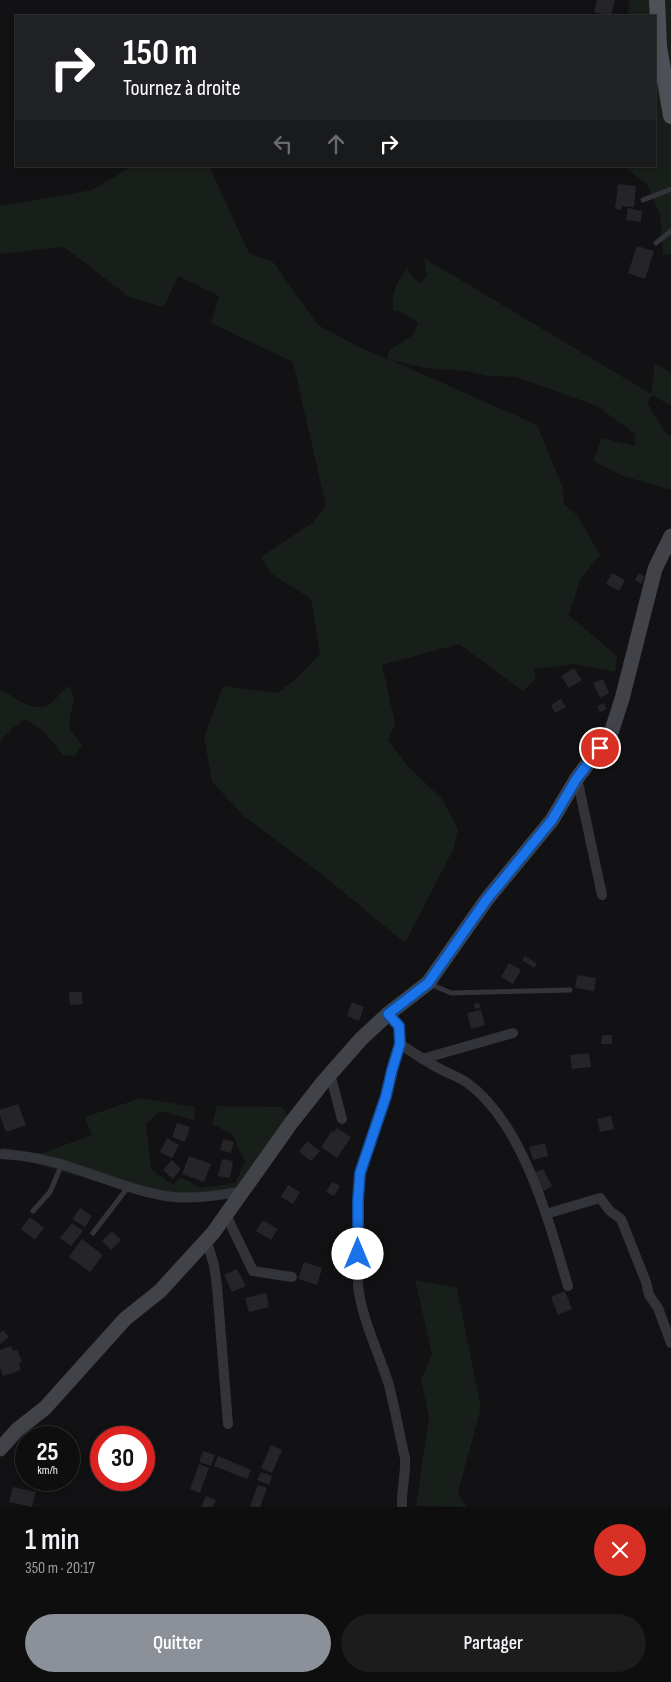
<!DOCTYPE html>
<html lang="fr">
<meta charset="utf-8">
<style>
:root{--surface:#0e0e0f;--page:#1c1c1d;--text:#f1f3f6;--muted:#9b9c9e;--line:#2e2e2f;--accent:#8c9099}
body{margin:0;font-family:"Sofia Sans Condensed",sans-serif;background:var(--page);color:var(--text);height:100vh;display:flex;flex-direction:column;font-size:19px;white-space:nowrap}
*{box-sizing:border-box;margin:0}
p{font-size:16px;color:var(--muted)}
.icon{flex:none;width:28px;height:28px;fill:none;stroke:currentColor;stroke-width:2;stroke-linecap:round;stroke-linejoin:round}
.map{position:relative;height:1507px;overflow:hidden}
.sheet{display:flex;flex-direction:column;background:var(--surface);flex:1}
.sheet>*{flex:none}
.guide{position:absolute;left:15px;top:15px;width:641px;height:152px;border-radius:0px;box-shadow:0 2px 8px #0003,0 0 0 1px var(--line);background:#202124;color:#fff;overflow:hidden}
.speed{position:absolute;left:15px;top:1426px;display:flex;gap:10px;font-size:25px;font-weight:700;text-align:center}
.speed>*{display:grid;place-content:center;width:65px;height:65px;border-radius:50%;background:var(--surface);box-shadow:0 2px 8px #0003,0 0 0 1px var(--line);line-height:1}
.speed small{font-size:12px;font-weight:400}
.speed .limit{border:8px solid #d22;background:#fff;color:#111}
.pin{position:absolute;display:grid;place-items:center;width:42px;height:42px;color:#fff;margin:-21px;border:2px solid #fff;border-radius:50%;box-shadow:0 1px 5px #0007}
.me{position:absolute;width:55px;margin:-28px;rotate:0deg;stroke-linejoin:round;filter:drop-shadow(0 0 4px #0008)}
.turn{display:flex;align-items:center;gap:18px;height:105px;padding:0 25px;font-size:22px}
.turn .icon{width:65px;height:65px;stroke-width:2.5}
.turn b{display:block;font-size:35px;line-height:42px}
.lanes{display:flex;align-items:center;height:48px;padding:0 25px;background:#0003;justify-content:center;gap:25px;direction:ltr}
.lanes .off{opacity:.35}
.round{display:grid;place-items:center;flex:none;width:52px;height:52px;border-radius:26px;background:var(--page)}
.summary{display:flex;align-items:center;justify-content:space-between;height:85px;padding:0 25px}
h1{font-size:30px;font-weight:600;line-height:38px}
.cta{display:flex;gap:10px;margin-top:auto;padding:10px 25px}
.cta a{flex:1;height:58px;border-radius:30px;background:var(--accent);color:#fff;font-size:20px;font-weight:600;line-height:58px;text-align:center}
.cta a+a{background:var(--page);color:var(--text)}
.map>svg:first-child{display:block}
</style>
<div class="map">
<svg width="671" height="1507" viewBox="0 0 671 1507">
<rect width="100%" height="100%" fill="#121214"/>
<path fill="#181e19" d="M629,0H671V254L663,255L660,214L647,185L624,166H655V16H628Z
M132,166H209L249,253L273,262L318,325L357,346L387,359L390,350L414,334L418,323L402,312L393,310C391,291 397,283 407,268L413,278L421,283L427,276L424,258L651,394L655,363L671,373V406L652,395L647,403L667,434L671,435V490L623,476L593,461L602,438L635,446V434L597,406L516,377L488,376L466,371L425,368L391,360L537,425L563,488L564,504L577,515L600,555L580,580L569,615L617,656L615,672L575,664L534,669L536,678L523,691L459,644L382,665L395,723L388,740L406,764L442,799L458,829L453,850L405,943L324,876L244,816L212,782L204,737L223,686L277,693L295,680L320,654L311,599L272,574L261,557L312,523L326,506L293,362L211,323L219,296L178,276L164,307L129,297L64,247L0,254V206L92,190Z
M70,686L74,701L70,716L69,728L82,746L74,756L63,755L46,734L26,719L14,727L0,741V689C15,697 32,714 50,704C58,699 59,691 70,686Z
M141,1098L195,1107L194,1120L160,1111L146,1124L151,1169L173,1185L180,1177L201,1188L235,1183L245,1162L232,1134L212,1124L217,1106L282,1107L290,1120L245,1187L228,1195L166,1202L2,1154V1147L40,1154L92,1135L85,1117Z
M415,1280L457,1288L481,1408L458,1492L466,1507L416,1506L429,1417L421,1379L432,1354Z"/>
<path fill="#252528" d="M597,0H615L611,16L594,12Z
M618,184L636,186L634,207L622,206L621,210L615,209Z
M628,208L642,211L641,222L626,220Z
M637,246L654,251L645,279L628,273Z
M612,573L625,580L619,591L606,584Z
M639,573L645,577L641,584L635,580Z
M574,668L582,680L569,688L561,676Z
M603,679L609,693L600,698L593,683Z
M561,699L566,707L555,713L551,705Z
M604,703L607,709L600,712L597,706Z
M525,956L537,964L534,968L522,960Z
M509,963L521,970L513,984L501,977Z
M577,975L596,978L594,991L575,988Z
M69,992H82L83,1004L70,1005Z
M352,1002L364,1007L359,1021L347,1016Z
M479,1003L480,1008L475,1009L474,1004Z
M481,1010L485,1025L471,1029L467,1013Z
M602,1035H612V1044H601Z
M589,1053L591,1067L572,1069L570,1055Z
M18,1104L26,1125L6,1132L0,1115V1110Z
M611,1116L614,1129L600,1132L597,1119Z
M177,1123L190,1127L185,1142L172,1137Z
M337,1128L351,1137L337,1158L321,1147L332,1131L334,1132Z
M167,1138L179,1145L172,1158L160,1152Z
M223,1139L234,1142L231,1153L220,1150Z
M307,1141L320,1151L311,1161L299,1152Z
M545,1143L548,1156L533,1160L529,1147Z
M189,1156L211,1164L204,1182L182,1174Z
M222,1159L233,1161L230,1178L218,1176Z
M172,1160L181,1169L173,1179L163,1170Z
M543,1169L552,1186L542,1192L532,1174Z
M332,1182L340,1186L334,1196L326,1192Z
M288,1185L300,1192L293,1204L281,1197Z
M80,1208L92,1216L85,1227L72,1219Z
M30,1217L44,1228L35,1240L21,1229Z
M263,1220L278,1229L271,1240L256,1231Z
M72,1223L83,1231L71,1246L60,1238Z
M112,1231L121,1240L111,1250L102,1241Z
M82,1239L103,1255L90,1272L69,1257Z
M304,1262L322,1268L317,1285L298,1279Z
M237,1269L246,1286L232,1292L224,1275Z
M565,1291L572,1309L558,1315L551,1297Z
M266,1293L269,1307L249,1312L245,1298Z
M3,1330L9,1337L0,1344V1333Z
M11,1346L13,1351L17,1349L22,1362L19,1363L21,1370L3,1376L0,1368V1350Z
M271,1445L282,1450L272,1473L261,1468Z
M203,1451L215,1455L211,1466L199,1462Z
M218,1456L251,1470L247,1479L214,1466Z
M199,1464L209,1468L200,1493L190,1489Z
M261,1472L272,1476L269,1485L257,1480Z
M258,1485L267,1488L260,1507H253L250,1506Z
M13,1487L36,1492L32,1507L9,1502Z
M206,1496L216,1500L213,1507H201Z"/>
<g fill="none" stroke-linecap="round" stroke-linejoin="round">
<path stroke="#333439" stroke-width="5" d="M643,200L671,189
M656,243L671,231
M430,984L451,993L570,990
M33,1211L50,1192L62,1164
M93,1233L129,1186"/>
<path stroke="#333439" stroke-width="10" d="M577,778L602,895
M388,1014L399,1026L400,1044L386,1096L365,1158L359,1182L358,1286C362,1319 378,1351 388,1382C395,1407 399,1433 405,1458C406,1475 401,1490 402,1507
M400,1044C414,1053 427,1062 442,1070C450,1074 458,1077 466,1082C523,1122 549,1222 568,1286
M422,1059L513,1033
M330,1074L342,1119
M0,1154C28,1155 55,1161 82,1171C112,1181 143,1194 174,1197C198,1199 220,1195 243,1191
M546,1214L600,1198L610,1211L621,1219L646,1282L649,1295L658,1308L671,1343
M226,1215L253,1271L292,1277
M206,1239L214,1265L217,1286L228,1424"/>
<path stroke="#414349" stroke-width="15" d="M0,1449L17,1430L45,1408L125,1319L160,1291L213,1233L291,1123L324,1081L361,1039L388,1014L428,983L487,899L552,820L577,778L611,733L622,699L655,569L671,536"/>
<path stroke="#4f5158" stroke-width="16" d="M657,0L659,47L671,116"/>
</g>
<g fill="none" stroke-linecap="round" stroke-linejoin="round">
<g stroke="#114b97" stroke-width="12">
<path id="route" d="M358,1254V1200L360,1173L386,1096L392,1070L400,1044L399,1026L388,1014L428,983L487,899L552,820L577,778L600,748"/>
</g>
<use href="#route" stroke="#1a73e8" stroke-width="9"/>
</g>
</svg>
<div class="speed"><div>25<small>km/h</small></div><div class="limit">30</div></div>
<div class="pin" style="left:600px;top:748px;background:#d93025"><svg class="icon" aria-label="arrive" viewBox="0 0 24 24"><path d="M6 21V4h12l-3 4 3 4H6"/></svg></div>
<svg class="me" style="left:358px;top:1254px" viewBox="-20 -20 40 40"><circle r="19" fill="#fff"/><path d="M0-13L10 11 0 6-10 11z" fill="#1a73e8"/></svg>
<div class="guide">
<div class="turn"><svg class="icon" aria-label="right" viewBox="0 0 24 24"><path d="M7 20v-9h11M14 6l5 5-5 5"/></svg><div><b>150 m</b>Tournez à droite</div></div>
<div class="lanes"><svg class="icon off" aria-label="left" viewBox="0 0 24 24"><path d="M17 20v-9H6M10 6l-5 5 5 5"/></svg><svg class="icon off" aria-label="ahead" viewBox="0 0 24 24"><path d="M12 20V5M6 11l6-6 6 6"/></svg><svg class="icon" aria-label="right" viewBox="0 0 24 24"><path d="M7 20v-9h11M14 6l5 5-5 5"/></svg></div>
</div>
</div>
<section class="sheet">
<div class="summary"><div><h1>1 min</h1><p>350 m · 20:17</p></div><a class="round" style="background:#d93025;color:#fff"><svg class="icon" aria-label="close" viewBox="0 0 24 24"><path d="M6 6l12 12M18 6L6 18"/></svg></a></div>
<div class="cta"><a>Quitter</a><a>Partager</a></div>
</section>
